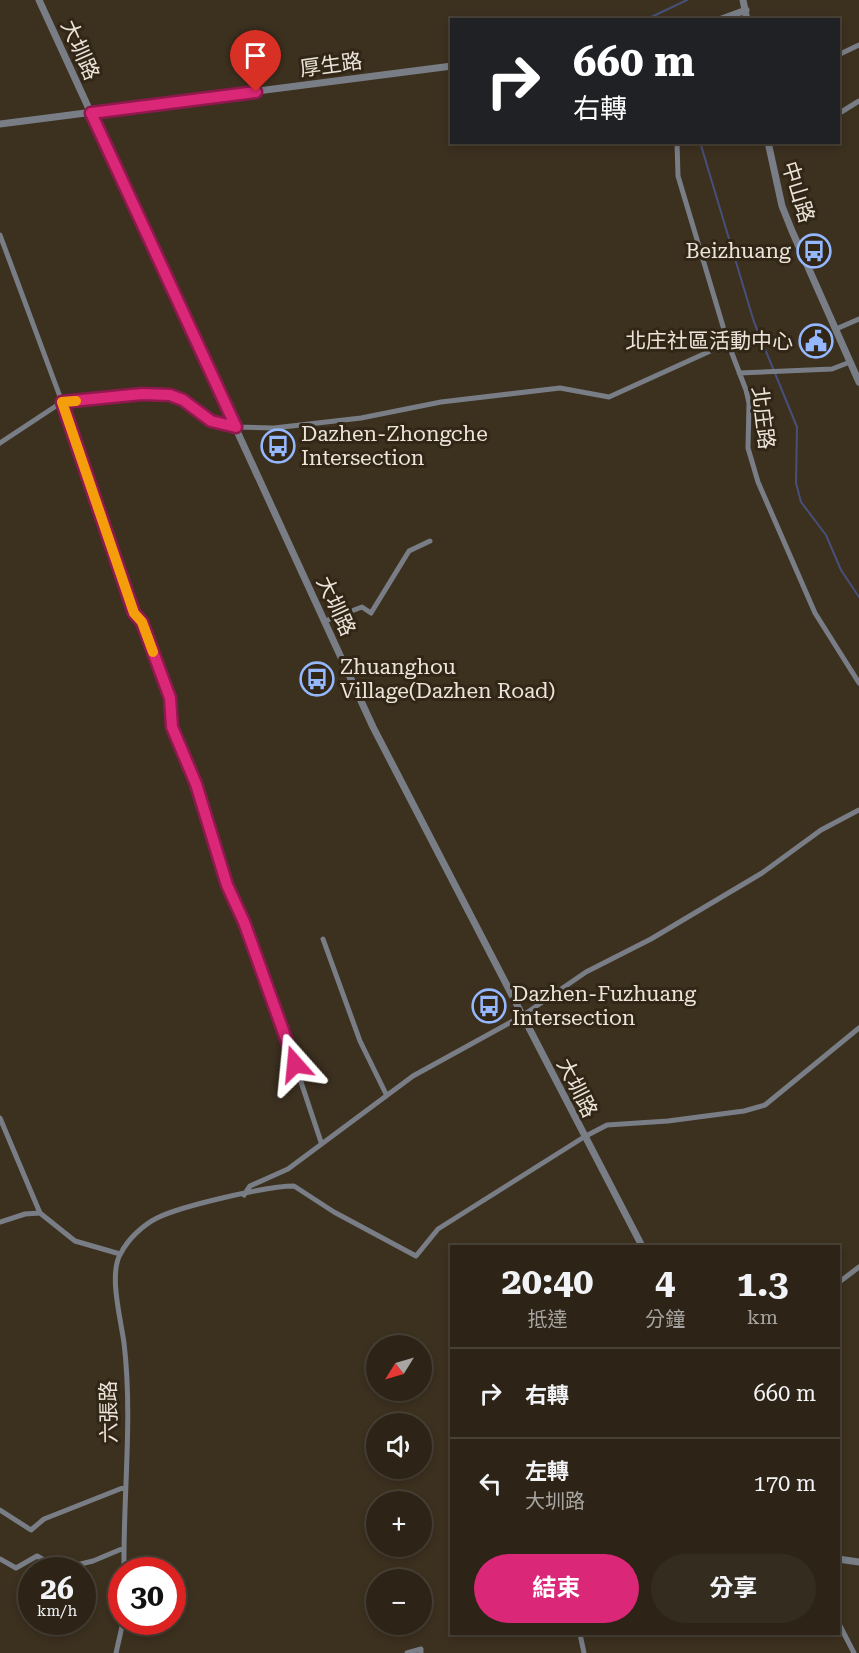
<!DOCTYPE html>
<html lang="zh-TW">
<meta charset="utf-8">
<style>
:root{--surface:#2d2417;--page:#352c20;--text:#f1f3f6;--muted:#a7a4a1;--line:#484136;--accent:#db2777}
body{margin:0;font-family:"Roboto Serif","Noto Sans TC",serif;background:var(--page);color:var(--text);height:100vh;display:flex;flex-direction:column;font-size:22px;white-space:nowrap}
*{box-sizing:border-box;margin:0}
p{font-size:20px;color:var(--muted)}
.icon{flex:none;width:33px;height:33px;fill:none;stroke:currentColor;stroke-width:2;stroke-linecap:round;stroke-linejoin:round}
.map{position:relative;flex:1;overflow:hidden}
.drawer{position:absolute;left:450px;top:1245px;width:390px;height:390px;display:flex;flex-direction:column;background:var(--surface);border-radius:0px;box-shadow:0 3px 9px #0003,0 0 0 2px var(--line)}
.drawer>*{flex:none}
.guide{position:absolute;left:450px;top:18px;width:390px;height:126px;border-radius:0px;box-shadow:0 3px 9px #0003,0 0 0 2px var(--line);background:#202124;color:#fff;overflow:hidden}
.needle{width:39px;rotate:233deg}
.buttons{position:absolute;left:366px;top:1335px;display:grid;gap:12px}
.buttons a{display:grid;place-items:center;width:66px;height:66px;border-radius:50%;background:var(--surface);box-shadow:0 3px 9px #0003,0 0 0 2px var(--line);font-size:30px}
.speed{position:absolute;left:18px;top:1557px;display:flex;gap:12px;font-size:30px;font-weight:700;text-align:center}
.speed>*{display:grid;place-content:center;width:78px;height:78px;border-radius:50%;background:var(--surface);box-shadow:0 3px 9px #0003,0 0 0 2px var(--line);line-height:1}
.speed small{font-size:15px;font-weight:400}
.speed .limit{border:9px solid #d22;background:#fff;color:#111}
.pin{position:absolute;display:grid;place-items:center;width:51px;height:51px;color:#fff;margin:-62px -26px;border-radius:50% 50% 50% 0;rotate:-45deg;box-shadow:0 0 6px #0007}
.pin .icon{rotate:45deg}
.me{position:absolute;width:66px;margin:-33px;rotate:342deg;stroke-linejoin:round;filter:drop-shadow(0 0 4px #0008)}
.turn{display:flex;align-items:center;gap:21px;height:126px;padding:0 24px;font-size:27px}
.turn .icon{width:78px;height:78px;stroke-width:2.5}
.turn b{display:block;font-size:42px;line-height:51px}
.eta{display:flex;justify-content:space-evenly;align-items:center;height:102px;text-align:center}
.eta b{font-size:36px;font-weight:700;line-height:42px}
.button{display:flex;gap:12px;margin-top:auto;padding:12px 24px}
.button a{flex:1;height:69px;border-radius:36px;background:var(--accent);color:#fff;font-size:24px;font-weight:700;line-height:69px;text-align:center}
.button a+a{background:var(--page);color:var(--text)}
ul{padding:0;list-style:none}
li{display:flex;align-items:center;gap:18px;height:90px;padding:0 24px;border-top:2px solid var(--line)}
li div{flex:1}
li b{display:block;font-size:22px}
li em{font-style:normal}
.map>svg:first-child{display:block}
</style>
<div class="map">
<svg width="859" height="1653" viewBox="0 0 859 1653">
<rect width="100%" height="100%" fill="#3c301f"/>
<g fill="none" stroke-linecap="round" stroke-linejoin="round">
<path stroke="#47507b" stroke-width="2" d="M645,20L687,0
M700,142L754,322L797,427L796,483L801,502L826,535L841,570L859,597"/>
<path stroke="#797d86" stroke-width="5" d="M838,55L859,45
M838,114L859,101
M677,142L678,176L728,343L746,390L749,403L748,448L758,482L815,613L859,683
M0,235L62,402L134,613L142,622L170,698L172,727L196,784L219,863L282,1025L321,1142
M836,329L859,319
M739,373L832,369L850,362
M0,443L62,402L142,394L179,398L216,423L236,427L274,428L361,418L441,402L560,388L609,397L728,343
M325,621L362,607L371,613L409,551L430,541
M323,939L360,1041L386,1094
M0,1118L40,1213L75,1241L120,1254
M244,1195L250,1186L288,1169L413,1076L522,1016L586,972L651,939L762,873L821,830L859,810
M0,1222L25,1214L40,1213
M838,1283L859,1267
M0,1510L31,1530L44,1519L125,1487
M0,1559L16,1568L37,1556L60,1569L93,1561L124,1548
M124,1570C123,1495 133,1418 124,1343C121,1320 108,1273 121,1253C128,1239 143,1225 157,1218C181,1206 267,1186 294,1186L334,1212L416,1256L438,1229L584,1137L607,1125L668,1121L744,1111L765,1105L859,1028
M838,1622L854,1653
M580,1634L584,1653
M116,1653L123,1622
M407,1653L421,1649V1653"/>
<path stroke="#797d86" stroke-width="7" d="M39,0L373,727L642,1246
M743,0L747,20
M719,20L746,10
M0,124L452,66
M768,142L782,206L792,231L859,382
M838,1559L859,1562"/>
</g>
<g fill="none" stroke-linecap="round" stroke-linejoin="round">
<g stroke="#8e194d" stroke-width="15">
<path id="route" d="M256,92L91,113L236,427L211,421L183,400L170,395L142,394L62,402L134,613L142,622L170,698L172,727L196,784L227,885L244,922L295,1064"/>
</g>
<use href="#route" stroke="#db2777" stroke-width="10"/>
<path stroke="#f59e0b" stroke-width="10" d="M76,401L62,402L134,613L142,622L153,652"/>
</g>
<defs>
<g id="bus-ring" transform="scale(1.725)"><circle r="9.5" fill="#322616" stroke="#94b7fd" stroke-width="1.5"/><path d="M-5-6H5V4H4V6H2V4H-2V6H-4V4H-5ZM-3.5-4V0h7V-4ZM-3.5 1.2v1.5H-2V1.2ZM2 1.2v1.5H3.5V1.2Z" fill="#94b7fd"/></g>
<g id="civic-ring" transform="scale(1.725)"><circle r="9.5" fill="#322616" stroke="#94b7fd" stroke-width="1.5"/><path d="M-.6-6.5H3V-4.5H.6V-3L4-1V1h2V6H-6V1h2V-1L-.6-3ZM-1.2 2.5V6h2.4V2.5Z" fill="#94b7fd"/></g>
</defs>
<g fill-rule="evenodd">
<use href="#bus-ring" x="814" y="251"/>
<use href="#civic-ring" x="816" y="341"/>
<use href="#bus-ring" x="278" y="446"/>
<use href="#bus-ring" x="317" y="679"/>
<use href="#bus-ring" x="489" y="1006"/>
</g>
<g text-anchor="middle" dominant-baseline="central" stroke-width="6" stroke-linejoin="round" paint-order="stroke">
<g font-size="21" fill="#ece4da" stroke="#322616">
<text transform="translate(80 50) rotate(66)">大圳路</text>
<text transform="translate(331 65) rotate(-8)">厚生路</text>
<text transform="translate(798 192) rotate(73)">中山路</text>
<text transform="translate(763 418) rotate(83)">北庄路</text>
<text transform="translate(336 606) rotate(65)">大圳路</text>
<text transform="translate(577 1088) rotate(63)">大圳路</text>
<text transform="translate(109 1412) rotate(-91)">六張路</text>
</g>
<g font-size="21" fill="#ece4da" stroke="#322616" text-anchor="start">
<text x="791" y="251" text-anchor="end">Beizhuang</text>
<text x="793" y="341" text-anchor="end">北庄社區活動中心</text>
<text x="301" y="434">Dazhen-Zhongche<tspan x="301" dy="24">Intersection</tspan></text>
<text x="340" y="667">Zhuanghou<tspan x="340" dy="24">Village(Dazhen Road)</tspan></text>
<text x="512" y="994">Dazhen-Fuzhuang<tspan x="512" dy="24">Intersection</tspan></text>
</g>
</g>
</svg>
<div class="buttons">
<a><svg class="needle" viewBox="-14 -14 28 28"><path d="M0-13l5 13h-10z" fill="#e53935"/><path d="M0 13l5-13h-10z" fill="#a7a4a1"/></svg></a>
<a><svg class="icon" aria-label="sound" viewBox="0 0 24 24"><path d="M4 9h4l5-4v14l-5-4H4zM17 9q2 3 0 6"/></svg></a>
<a>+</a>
<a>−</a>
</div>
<div class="speed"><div>26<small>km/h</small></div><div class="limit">30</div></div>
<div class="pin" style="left:256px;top:92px;background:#d93025"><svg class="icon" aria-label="arrive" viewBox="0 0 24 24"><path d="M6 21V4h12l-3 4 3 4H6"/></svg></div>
<svg class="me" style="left:295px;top:1064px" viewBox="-20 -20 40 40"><path d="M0-17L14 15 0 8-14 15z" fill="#db2777" stroke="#fff" stroke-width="4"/></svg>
<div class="guide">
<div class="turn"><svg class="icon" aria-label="right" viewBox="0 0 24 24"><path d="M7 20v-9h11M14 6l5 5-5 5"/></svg><div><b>660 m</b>右轉</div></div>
</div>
<section class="drawer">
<div class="eta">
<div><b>20:40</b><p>抵達</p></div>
<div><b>4</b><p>分鐘</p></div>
<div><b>1.3</b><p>km</p></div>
</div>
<ul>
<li><svg class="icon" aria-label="right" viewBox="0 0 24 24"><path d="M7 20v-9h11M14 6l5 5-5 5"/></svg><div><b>右轉</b></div><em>660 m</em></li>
<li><svg class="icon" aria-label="left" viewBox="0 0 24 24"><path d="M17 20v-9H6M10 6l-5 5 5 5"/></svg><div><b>左轉</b><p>大圳路</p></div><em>170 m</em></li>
</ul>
<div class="button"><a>結束</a><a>分享</a></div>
</section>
</div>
